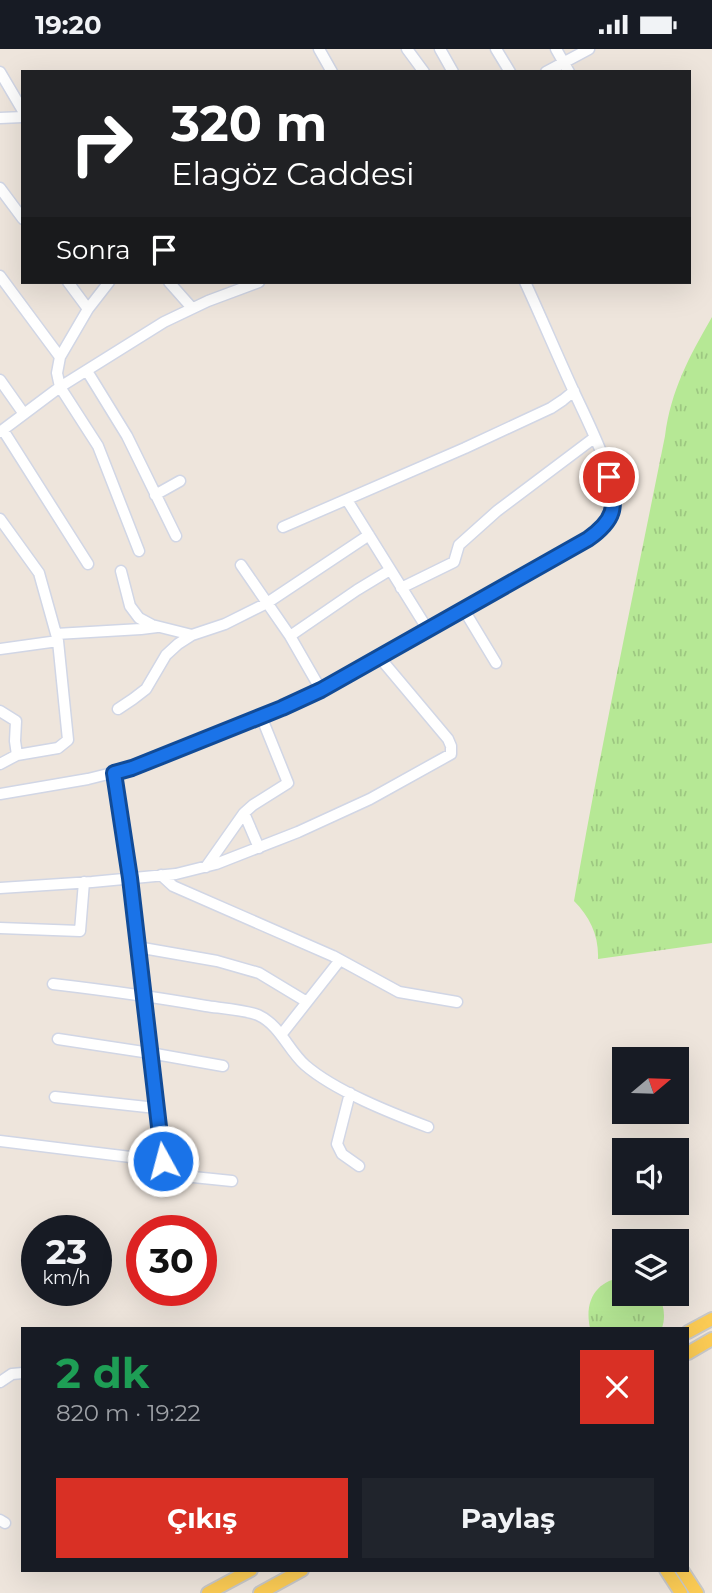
<!DOCTYPE html>
<html lang="tr">
<meta charset="utf-8">
<style>
:root{--surface:#171b24;--page:#20242c;--text:#f1f3f6;--muted:#9ea1a6;--accent:#d93025}
body{margin:0;font-family:Montserrat,sans-serif;background:var(--page);color:var(--text);height:100vh;display:flex;flex-direction:column;font-size:26px;white-space:nowrap}
*{box-sizing:border-box;margin:0}
p{font-size:23px;color:var(--muted)}
.icon{flex:none;width:38px;height:38px;fill:none;stroke:currentColor;stroke-width:2;stroke-linecap:round;stroke-linejoin:round}
.map{position:relative;flex:1;overflow:hidden}
.drawer{position:absolute;left:21px;top:1278px;width:668px;height:245px;display:flex;flex-direction:column;background:var(--surface);border-radius:0px;box-shadow:0 7px 28px #0002}
.drawer>*{flex:none}
.hud{position:absolute;left:21px;top:21px;width:670px;height:214px;border-radius:0px;box-shadow:0 7px 28px #0002;background:#202124;color:#fff;overflow:hidden}
.needle{width:46px;rotate:71deg}
.tools{position:absolute;left:612px;top:998px;display:grid;gap:14px}
.tools a{display:grid;place-items:center;width:77px;height:77px;border-radius:0px;background:var(--surface);box-shadow:0 7px 28px #0002;font-size:35px}
.speed{position:absolute;left:21px;top:1166px;display:flex;gap:14px;font-size:35px;font-weight:700;text-align:center}
.speed>*{display:grid;place-content:center;width:91px;height:91px;border-radius:50%;background:var(--surface);box-shadow:0 7px 28px #0002;line-height:1}
.speed small{font-size:18px;font-weight:400}
.speed .limit{border:10px solid #d22;background:#fff;color:#111}
.pin{position:absolute;display:grid;place-items:center;width:60px;height:60px;color:#fff;margin:-30px;border:4px solid #fff;border-radius:50%;box-shadow:0 2px 7px #0007}
.me{position:absolute;width:77px;margin:-38px;rotate:353deg;stroke-linejoin:round;filter:drop-shadow(0 0 5px #0008)}
.turn{display:flex;align-items:center;gap:24px;height:147px;padding:0 35px;font-size:32px}
.turn .icon{width:91px;height:91px;stroke-width:2.5}
.turn b{display:block;font-size:49px;line-height:60px}
.then{display:flex;align-items:center;height:66px;padding:0 35px;background:#0003;gap:14px;font-size:26px}
.round{display:grid;place-items:center;flex:none;width:74px;height:74px;border-radius:0px;background:var(--page)}
.overview{display:flex;align-items:center;justify-content:space-between;height:119px;padding:0 35px}
h1{font-size:42px;font-weight:700;line-height:52px;color:#1e9e55}
.button{display:flex;gap:14px;margin-top:auto;padding:14px 35px}
.button a{flex:1;height:80px;border-radius:0px;background:var(--accent);color:#fff;font-size:28px;font-weight:700;line-height:80px;text-align:center}
.button a+a{background:var(--page);color:var(--text)}
.status{display:flex;justify-content:space-between;align-items:center;height:49px;padding:0 35px;background:var(--surface);direction:ltr}
.status svg{height:19px;fill:currentColor}
.map>svg:first-child{display:block}
</style>
<div class="status"><b>19:20</b><svg viewBox="0 0 49 12"><path d="M0 12V9h3v3zM5 12V6h3v6zM10 12V3h3v9zM15 12V0h3v12zM26 1h20v11H26zM47 4h2v5h-2z"/></svg></div>
<div class="map">
<svg width="712" height="1544" viewBox="0 0 712 1544">
<defs>
<pattern id="grass-tufts" width="24" height="20" patternUnits="userSpaceOnUse" patternTransform="scale(1.75)"><rect width="24" height="20" fill="#b6e895"/><path d="M3 7l-1-3M5 7V3M7 7l1-3M15 17l-1-3M17 17v-4M19 17l1-3" fill="none" stroke="#9dc781"/></pattern>
</defs>
<rect width="100%" height="100%" fill="#eee5dc"/>
<path fill="url(#grass-tufts)" d="M712,268V894L598,910C599,887 590,868 574,852C601,696 634,542 665,387C671,341 689,308 712,268Z
M625,1228V1244H657C664,1255 666,1267 662,1279H590C584,1252 596,1231 625,1228Z"/>
<g fill="none" stroke-linecap="round" stroke-linejoin="round">
<g stroke="#d1d6e5" stroke-width="13">
<path id="minor" d="M319,0L332,23
M407,0L424,23
M440,0L453,23
M496,0L510,23
M556,0L569,23
M0,23L23,62
M546,23L589,0
M0,69L23,68
M0,139L23,170
M0,227L60,308
M68,233L88,260
M109,233L88,260L60,308L57,324L60,338L98,397L139,502
M169,233L192,259
M87,322L127,387L176,487
M0,331L24,365
M3,381L88,515
M0,383L60,338L164,273L208,252L259,233
M155,446L180,432
M347,451L428,581
M0,470L39,524L58,592L68,691L58,699L17,706L0,715
M283,478L465,399L551,359L563,351L574,342
M241,516L290,587L321,641
M121,522L130,557L139,569L152,576L192,586L225,575L267,554L369,486
M401,539L454,513L459,496L497,462L594,389
M464,561L496,614
M56,585L141,580L157,578
M290,587L357,541L390,521
M0,600L58,592
M118,660L133,650L146,640L166,606L178,595L192,586
M0,662L16,672L15,692L17,706
M114,724L130,829L164,1125L232,1132
M0,745L88,730L132,719L301,651L356,622L580,495C595,486 610,475 613,456C617,429 587,371 575,345C558,308 542,270 525,233
M244,764L259,799
M206,818L244,764L253,756L288,734L261,667
M161,826L173,837L333,907L399,943L457,953
M0,839L92,833L176,825L216,815L298,783L370,750L451,705V697L448,690L380,609
M0,879L80,882L84,833
M137,898L217,912L259,924L307,953
M53,935C104,941 155,948 206,957C219,959 246,961 258,966C280,976 288,1001 305,1016C335,1042 391,1064 428,1078
M281,986L340,911
M58,990L150,1004L223,1017
M350,1044L337,1095L342,1105L359,1117
M55,1048L156,1059
M0,1092L163,1112
M0,1333L12,1325L23,1324
M0,1471L5,1474"/>
</g>
<g stroke="#c8c8c8" stroke-width="16">
<path id="major" d="M688,1283L712,1270
M688,1304L712,1290
M666,1521L681,1544
M682,1521L697,1544
M208,1544L251,1521
M260,1544L302,1521"/>
</g>
<use href="#minor" stroke="#fff" stroke-width="10"/>
<use href="#major" stroke="#fbcb54" stroke-width="12"/>
</g>
<g fill="none" stroke-linecap="round" stroke-linejoin="round">
<g stroke="#114b97" stroke-width="18">
<path id="route" d="M163,1112L130,829L114,724L132,719L282,659L321,641L588,490C615,471 617,458 609,428"/>
</g>
<use href="#route" stroke="#1a73e8" stroke-width="12"/>
</g>
</svg>
<div class="tools">
<a><svg class="needle" viewBox="-14 -14 28 28"><path d="M0-13l5 13h-10z" fill="#e53935"/><path d="M0 13l5-13h-10z" fill="#9ea1a6"/></svg></a>
<a><svg class="icon" aria-label="sound" viewBox="0 0 24 24"><path d="M4 9h4l5-4v14l-5-4H4zM17 9q2 3 0 6"/></svg></a>
<a><svg class="icon" aria-label="layers" viewBox="0 0 24 24"><path d="M12 4l9 5-9 5-9-5zM3 14l9 5 9-5"/></svg></a>
</div>
<div class="speed"><div>23<small>km/h</small></div><div class="limit">30</div></div>
<div class="pin" style="left:609px;top:428px;background:#d93025"><svg class="icon" aria-label="arrive" viewBox="0 0 24 24"><path d="M6 21V4h12l-3 4 3 4H6"/></svg></div>
<svg class="me" style="left:163px;top:1112px" viewBox="-20 -20 40 40"><circle r="17" fill="#1a73e8" stroke="#fff" stroke-width="3"/><path d="M0-11L8 9 0 5-8 9z" fill="#fff"/></svg>
<div class="hud">
<div class="turn"><svg class="icon" aria-label="right" viewBox="0 0 24 24"><path d="M7 20v-9h11M14 6l5 5-5 5"/></svg><div><b>320 m</b>Elagöz Caddesi</div></div>
<div class="then">Sonra<svg class="icon" aria-label="arrive" viewBox="0 0 24 24"><path d="M6 21V4h12l-3 4 3 4H6"/></svg></div>
</div>
<section class="drawer">
<div class="overview"><div><h1>2 dk</h1><p>820 m · 19:22</p></div><a class="round" style="background:#d93025;color:#fff"><svg class="icon" aria-label="close" viewBox="0 0 24 24"><path d="M6 6l12 12M18 6L6 18"/></svg></a></div>
<div class="button"><a>Çıkış</a><a>Paylaş</a></div>
</section>
</div>
